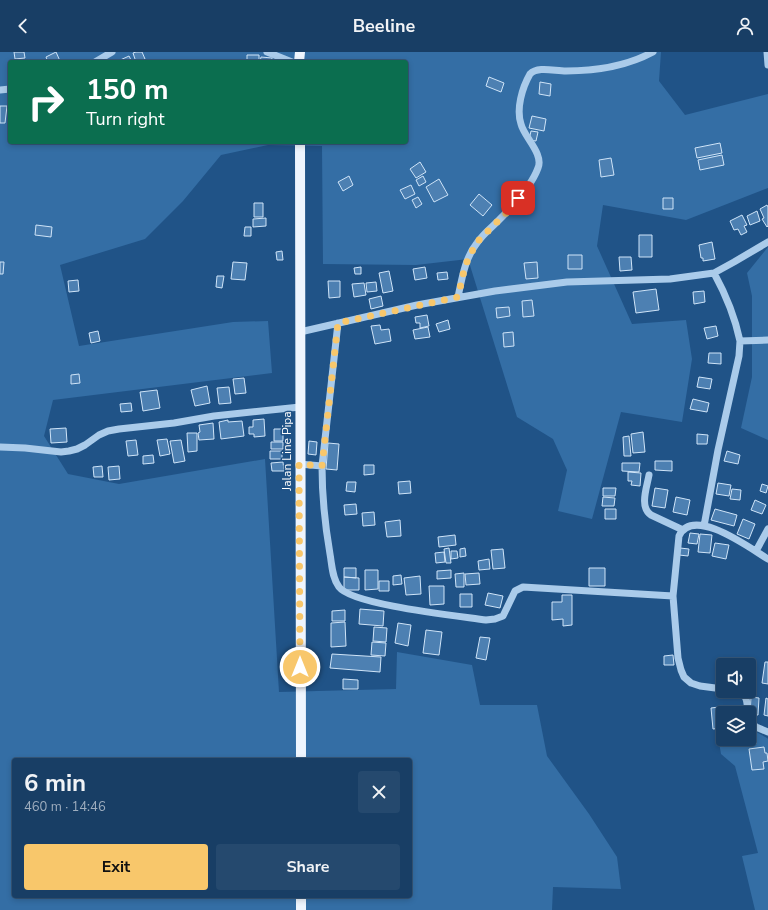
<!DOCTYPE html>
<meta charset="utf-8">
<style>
:root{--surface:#183e65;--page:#25496e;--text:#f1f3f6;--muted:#9faebf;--line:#365779;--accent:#f8c76b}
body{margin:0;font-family:"Nunito Sans",sans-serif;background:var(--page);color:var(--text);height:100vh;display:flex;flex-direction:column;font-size:15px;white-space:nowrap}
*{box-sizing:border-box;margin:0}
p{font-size:13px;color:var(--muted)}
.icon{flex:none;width:22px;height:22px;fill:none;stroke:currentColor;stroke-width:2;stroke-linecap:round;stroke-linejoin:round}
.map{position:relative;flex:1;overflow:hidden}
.panel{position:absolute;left:12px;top:706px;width:400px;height:140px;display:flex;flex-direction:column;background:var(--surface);border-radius:4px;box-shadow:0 2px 6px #0003,0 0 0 1px var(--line)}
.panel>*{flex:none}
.guide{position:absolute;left:8px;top:8px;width:400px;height:84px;border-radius:4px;box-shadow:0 2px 6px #0003,0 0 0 1px var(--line);background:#0b6e4f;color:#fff;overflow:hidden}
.controls{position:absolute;left:716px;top:606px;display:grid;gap:8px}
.controls a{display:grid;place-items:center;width:40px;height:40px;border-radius:4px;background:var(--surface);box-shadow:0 2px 6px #0003,0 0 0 1px var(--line);font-size:20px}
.pin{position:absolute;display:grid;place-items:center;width:34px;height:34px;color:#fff;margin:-17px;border-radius:8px;box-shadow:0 2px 6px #0006}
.me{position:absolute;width:44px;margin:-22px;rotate:0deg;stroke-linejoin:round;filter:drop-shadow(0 0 3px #0008)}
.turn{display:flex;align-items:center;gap:14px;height:84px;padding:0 12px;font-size:18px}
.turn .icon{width:52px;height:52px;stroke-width:2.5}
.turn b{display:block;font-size:28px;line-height:34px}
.round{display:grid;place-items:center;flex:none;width:42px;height:42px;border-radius:4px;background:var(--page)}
.headline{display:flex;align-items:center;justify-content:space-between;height:68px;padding:0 12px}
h1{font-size:24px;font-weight:700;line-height:30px}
.action{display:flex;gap:8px;margin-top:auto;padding:8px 12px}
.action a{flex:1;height:46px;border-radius:4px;background:var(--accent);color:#111;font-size:16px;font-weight:700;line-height:46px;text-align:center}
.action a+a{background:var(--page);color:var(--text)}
header{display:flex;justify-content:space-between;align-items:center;height:52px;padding:0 12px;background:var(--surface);font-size:18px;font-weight:700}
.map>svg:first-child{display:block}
</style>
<header><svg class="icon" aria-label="back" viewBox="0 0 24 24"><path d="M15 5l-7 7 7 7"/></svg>Beeline<svg class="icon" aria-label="person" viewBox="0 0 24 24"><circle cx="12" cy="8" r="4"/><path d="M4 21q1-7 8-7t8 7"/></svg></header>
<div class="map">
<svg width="768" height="858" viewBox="0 0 768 858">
<rect width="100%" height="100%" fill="#205387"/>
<path fill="#346ea5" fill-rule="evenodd" d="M0,0H661L659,29L685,63L768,42V136L686,168L603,153L597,194L632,272L686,268L692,307L682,370L621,360L592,467L558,459L567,418L553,387L517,365L468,207L416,213L323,212L322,94L268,93L221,103L183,149L145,187L60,213L79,294L233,270L268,269L272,321L53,348L44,384L68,422L119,432L265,407L279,640L396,637L397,600L472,613L480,653H537L547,704L589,762L617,805L621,837L553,835L552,858H0ZM10,10H406V90H10ZM14,708H410V844H14Z
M768,195V388L741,376L752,325V244L747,221Z
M749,676L767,686L768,687V858H755L742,804L758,801L735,714L721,702L718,684H723V687H749Z"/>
<path fill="#4d80b2" stroke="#cfe4f8" d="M14,0H24L25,6L15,7Z
M56,0L60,9L57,10H48L46,5Z
M136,0H142L145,7L136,10L133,1Z
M247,3H259V10H247Z
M129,4L132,10H118V9Z
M261,5L272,6V10H260Z
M489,25L504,31L501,40L486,34Z
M540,30L551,32L550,44L539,42Z
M0,54H7L5,71H0Z
M532,64L546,67L544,79L529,76Z
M531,79L538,80L536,89L529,88Z
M720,91L722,101L697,106L695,96Z
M722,103L724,113L700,118L698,108Z
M611,106L614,123L601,125L599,108Z
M420,110L426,120L416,126L410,117Z
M349,124L353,133L343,139L338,130Z
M423,124L426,130L419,134L416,128Z
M439,127L448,143L434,150L426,135Z
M411,133L415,142L405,147L400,138Z
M479,142L492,153L483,164L470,153Z
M418,145L422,152L416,156L412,148Z
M663,146H673V157H663Z
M254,151H263V165H254Z
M767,153L768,155V174L767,175L762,167L764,166L760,157Z
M757,159L760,169L750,173L747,164Z
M742,163L747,173L744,174L747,180L741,183L738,177L734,178L730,169Z
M266,166V174L253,175V167Z
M36,173L52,175L51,185L35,183Z
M245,175H251V184H244Z
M639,183H652V205H639Z
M712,190L715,207L703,209V206H701L699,193Z
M282,199L283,208H277L276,200Z
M568,203H582V217H568Z
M619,205H631L632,218L620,219Z
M0,210H4L3,222H0Z
M233,210L247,211L245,228L231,227Z
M537,210L538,226L526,227L524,211Z
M361,215V222H355L354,216Z
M425,215L427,226L415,228L413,217Z
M389,219L393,239L383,241L379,221Z
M447,220L448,227L438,228L437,221Z
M217,224H224L222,236L216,235Z
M78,228L79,239L69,240L68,229Z
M328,229H340V245L329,246Z
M376,230L377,239L367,240L366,231Z
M364,231L366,243L354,245L352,232Z
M656,237L659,258L636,261L633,240Z
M704,239L705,250L694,252L693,240Z
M381,244L383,254L371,257L369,247Z
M532,248L534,264L523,265L522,249Z
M509,255L510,264L497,266L496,256Z
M427,263L429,274L420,276V271H416L415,265Z
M448,268L450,277L439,280L436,272Z
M380,273L381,278L389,277L391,289L375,292L371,274Z
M716,274L718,284L707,287L704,276Z
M428,275L430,285L415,287L413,278Z
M98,279L100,289L91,291L89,281Z
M513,280L514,294L504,295L503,281Z
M709,301H721V312L708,311Z
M79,322L80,331L71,332V323Z
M699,325L712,327L710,337L697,335Z
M244,326L246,341L235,342L233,327Z
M207,334L210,351L195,354L191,338Z
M229,335L231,351L219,352L217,336Z
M157,338L160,356L143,359L140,340Z
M693,347L709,351L707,360L690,357Z
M131,351L132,359L121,360L120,352Z
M264,367L265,384L254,385V382H249V375H253V368Z
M228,368V370L242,369L244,384L221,387L219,370Z
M213,371L214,387L199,388L198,381L200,380L199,373Z
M66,376L67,390L51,391L50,377Z
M274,377H283V389H274Z
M643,380L645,400L633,401L631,382Z
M187,381H197V399L188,400Z
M697,382L708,383L707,392H697Z
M629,384L631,404H624L623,385Z
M167,387L170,402L160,404L157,388Z
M136,388L138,403L128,404L126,389Z
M181,388L185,409L174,411L170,389Z
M309,389L317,390L316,403L308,402Z
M271,390H283V397H271Z
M328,391L339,392L337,418L326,417Z
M270,399H282V407H270Z
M727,399L740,403L738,412L724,409Z
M153,403L154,411L143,412V404Z
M655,409H672V419L655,418Z
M283,410L284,419H272L271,411Z
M622,411H640L639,420L622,419Z
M364,413H374V422L364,423Z
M102,414L103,425H94L93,415Z
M119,414L120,427L109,428L108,415Z
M628,420L641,421L640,434L631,433L632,429H628Z
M410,429L411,441L399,442L398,430Z
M347,430H356L355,440L346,439Z
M718,431L731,433L729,444L716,442Z
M762,432L768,434L766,441L760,439Z
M603,436H616L615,444H603Z
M655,436L668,438L665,456L652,454Z
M732,437L741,438L740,448L730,447Z
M603,445L615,446L614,454H602Z
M676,445L690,448L687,463L673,460Z
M755,448L766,453L762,462L751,458Z
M356,452L357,462L345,463L344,453Z
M605,457H616V467H605Z
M715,457L737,463L734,474L711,468Z
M374,460L375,473L363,474L362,461Z
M743,467L755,472L749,487L737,482Z
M400,468L401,484L387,485L385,470Z
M690,481L699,482L697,492L688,491Z
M700,482L712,483L710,501L698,500Z
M455,483L456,493L439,495L438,485Z
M715,491L729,493L726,507L712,504Z
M449,496L451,511H446L444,497Z
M465,496L466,504L460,505V497Z
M680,496L689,497L688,504L679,503Z
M503,497L505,516L493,517L491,498Z
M451,499H457L458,506L451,507Z
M444,500L445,510L436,511L435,501Z
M489,507L490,517L479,518L478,509Z
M344,516H356V526L344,525Z
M589,516H605V534H589Z
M365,518H378V537L365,538Z
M451,518V526L437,527V519Z
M464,521V535H456L455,522Z
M479,521L480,532L466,533L465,522Z
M401,523L402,532L393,533V524Z
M420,524L421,542L406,543L404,526Z
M344,525L359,526V538H344Z
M379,529H389V539H379Z
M429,534H444V552L430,553Z
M488,541L503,544L500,556L485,553Z
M460,542H472V555H460Z
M562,543H572V573L563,574V567L552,568V550H562Z
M360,557L384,559L383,574L359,572Z
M345,558V569H332V559Z
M345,570L346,594L331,595V571Z
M398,571L411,573L408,594L395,591Z
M374,575L387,576L386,590L373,589Z
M426,578L442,580L439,603L423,601Z
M480,585L490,586L486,608L476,606Z
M372,590L386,591L385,604L371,603Z
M332,602L381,605L380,620L330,616Z
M673,603L674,613H664V604Z
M765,610H768V632L762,631Z
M343,627L358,628V637H343Z
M751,645L759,646L758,663H750Z
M766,646L768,647V664L764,663Z
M727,654L728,661H723V676L713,677L711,656Z
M755,681L756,692L748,693L747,687H749V682Z
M764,695L765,701H767L768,709L763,710L764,717L752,718L749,697Z"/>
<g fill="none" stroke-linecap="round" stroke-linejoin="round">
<path stroke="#aacbea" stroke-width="7" d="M267,0L292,10
M767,0L768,13
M95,10L112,0
M0,38L10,37
M714,221L734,210L768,190
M458,245C462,226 465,206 477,191C483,182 491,176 498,169C511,156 532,133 538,116C544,102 524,85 521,72C516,57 522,36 530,22C538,14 554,19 566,19C595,19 627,14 653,0
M300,280L417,253L495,239L567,230L670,227L714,221C726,243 735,265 740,289L768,288
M0,395L25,396L61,400L69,399L77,397L85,393L99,383L108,379L119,377L174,371L214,364L300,355
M299,412L322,414C322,444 325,473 330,502C332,513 332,526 339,535C352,553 459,564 486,568L495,567L503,564L515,539L523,535L673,544L678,606L681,618L684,625L691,631L700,634L723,637
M322,414L338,271
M649,423C647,435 639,455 651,463L683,478
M704,474L718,398L739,304L740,289
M756,499L768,477
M673,544L679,484C693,453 751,497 768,507
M738,639C748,643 747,652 748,661
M749,669L756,675L768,680"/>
<path stroke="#eef5fe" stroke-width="10" d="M299,10L300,0
M300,90L301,708
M301,858V844"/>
</g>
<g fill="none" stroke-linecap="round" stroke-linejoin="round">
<path stroke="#f8c76b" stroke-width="7" stroke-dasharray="0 12.6" d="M300,615L299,412L322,414L338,271L458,245L465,214L476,191L507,160L518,146"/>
</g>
<g text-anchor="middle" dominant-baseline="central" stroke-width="3" stroke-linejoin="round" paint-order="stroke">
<g font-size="12" fill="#fff" stroke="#205387">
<text transform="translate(287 399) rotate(-90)">Jalan Line Pipa</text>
</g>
</g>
</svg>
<div class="controls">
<a><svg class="icon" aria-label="sound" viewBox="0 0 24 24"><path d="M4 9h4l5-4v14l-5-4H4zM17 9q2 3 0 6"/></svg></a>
<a><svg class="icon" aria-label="layers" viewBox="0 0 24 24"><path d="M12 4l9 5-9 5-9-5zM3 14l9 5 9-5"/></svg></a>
</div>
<div class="pin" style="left:518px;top:146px;background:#d93025"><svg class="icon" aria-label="arrive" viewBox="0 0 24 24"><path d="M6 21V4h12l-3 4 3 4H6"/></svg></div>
<svg class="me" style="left:300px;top:615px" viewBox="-20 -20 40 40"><circle r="17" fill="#f8c76b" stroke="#fff" stroke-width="3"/><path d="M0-11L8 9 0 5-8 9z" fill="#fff"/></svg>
<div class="guide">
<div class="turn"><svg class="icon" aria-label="right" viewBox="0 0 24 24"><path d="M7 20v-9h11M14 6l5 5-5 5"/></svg><div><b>150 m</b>Turn right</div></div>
</div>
<section class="panel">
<div class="headline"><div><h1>6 min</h1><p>460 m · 14:46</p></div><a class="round"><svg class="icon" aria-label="close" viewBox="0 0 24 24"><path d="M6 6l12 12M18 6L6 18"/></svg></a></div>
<div class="action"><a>Exit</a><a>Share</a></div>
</section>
</div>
